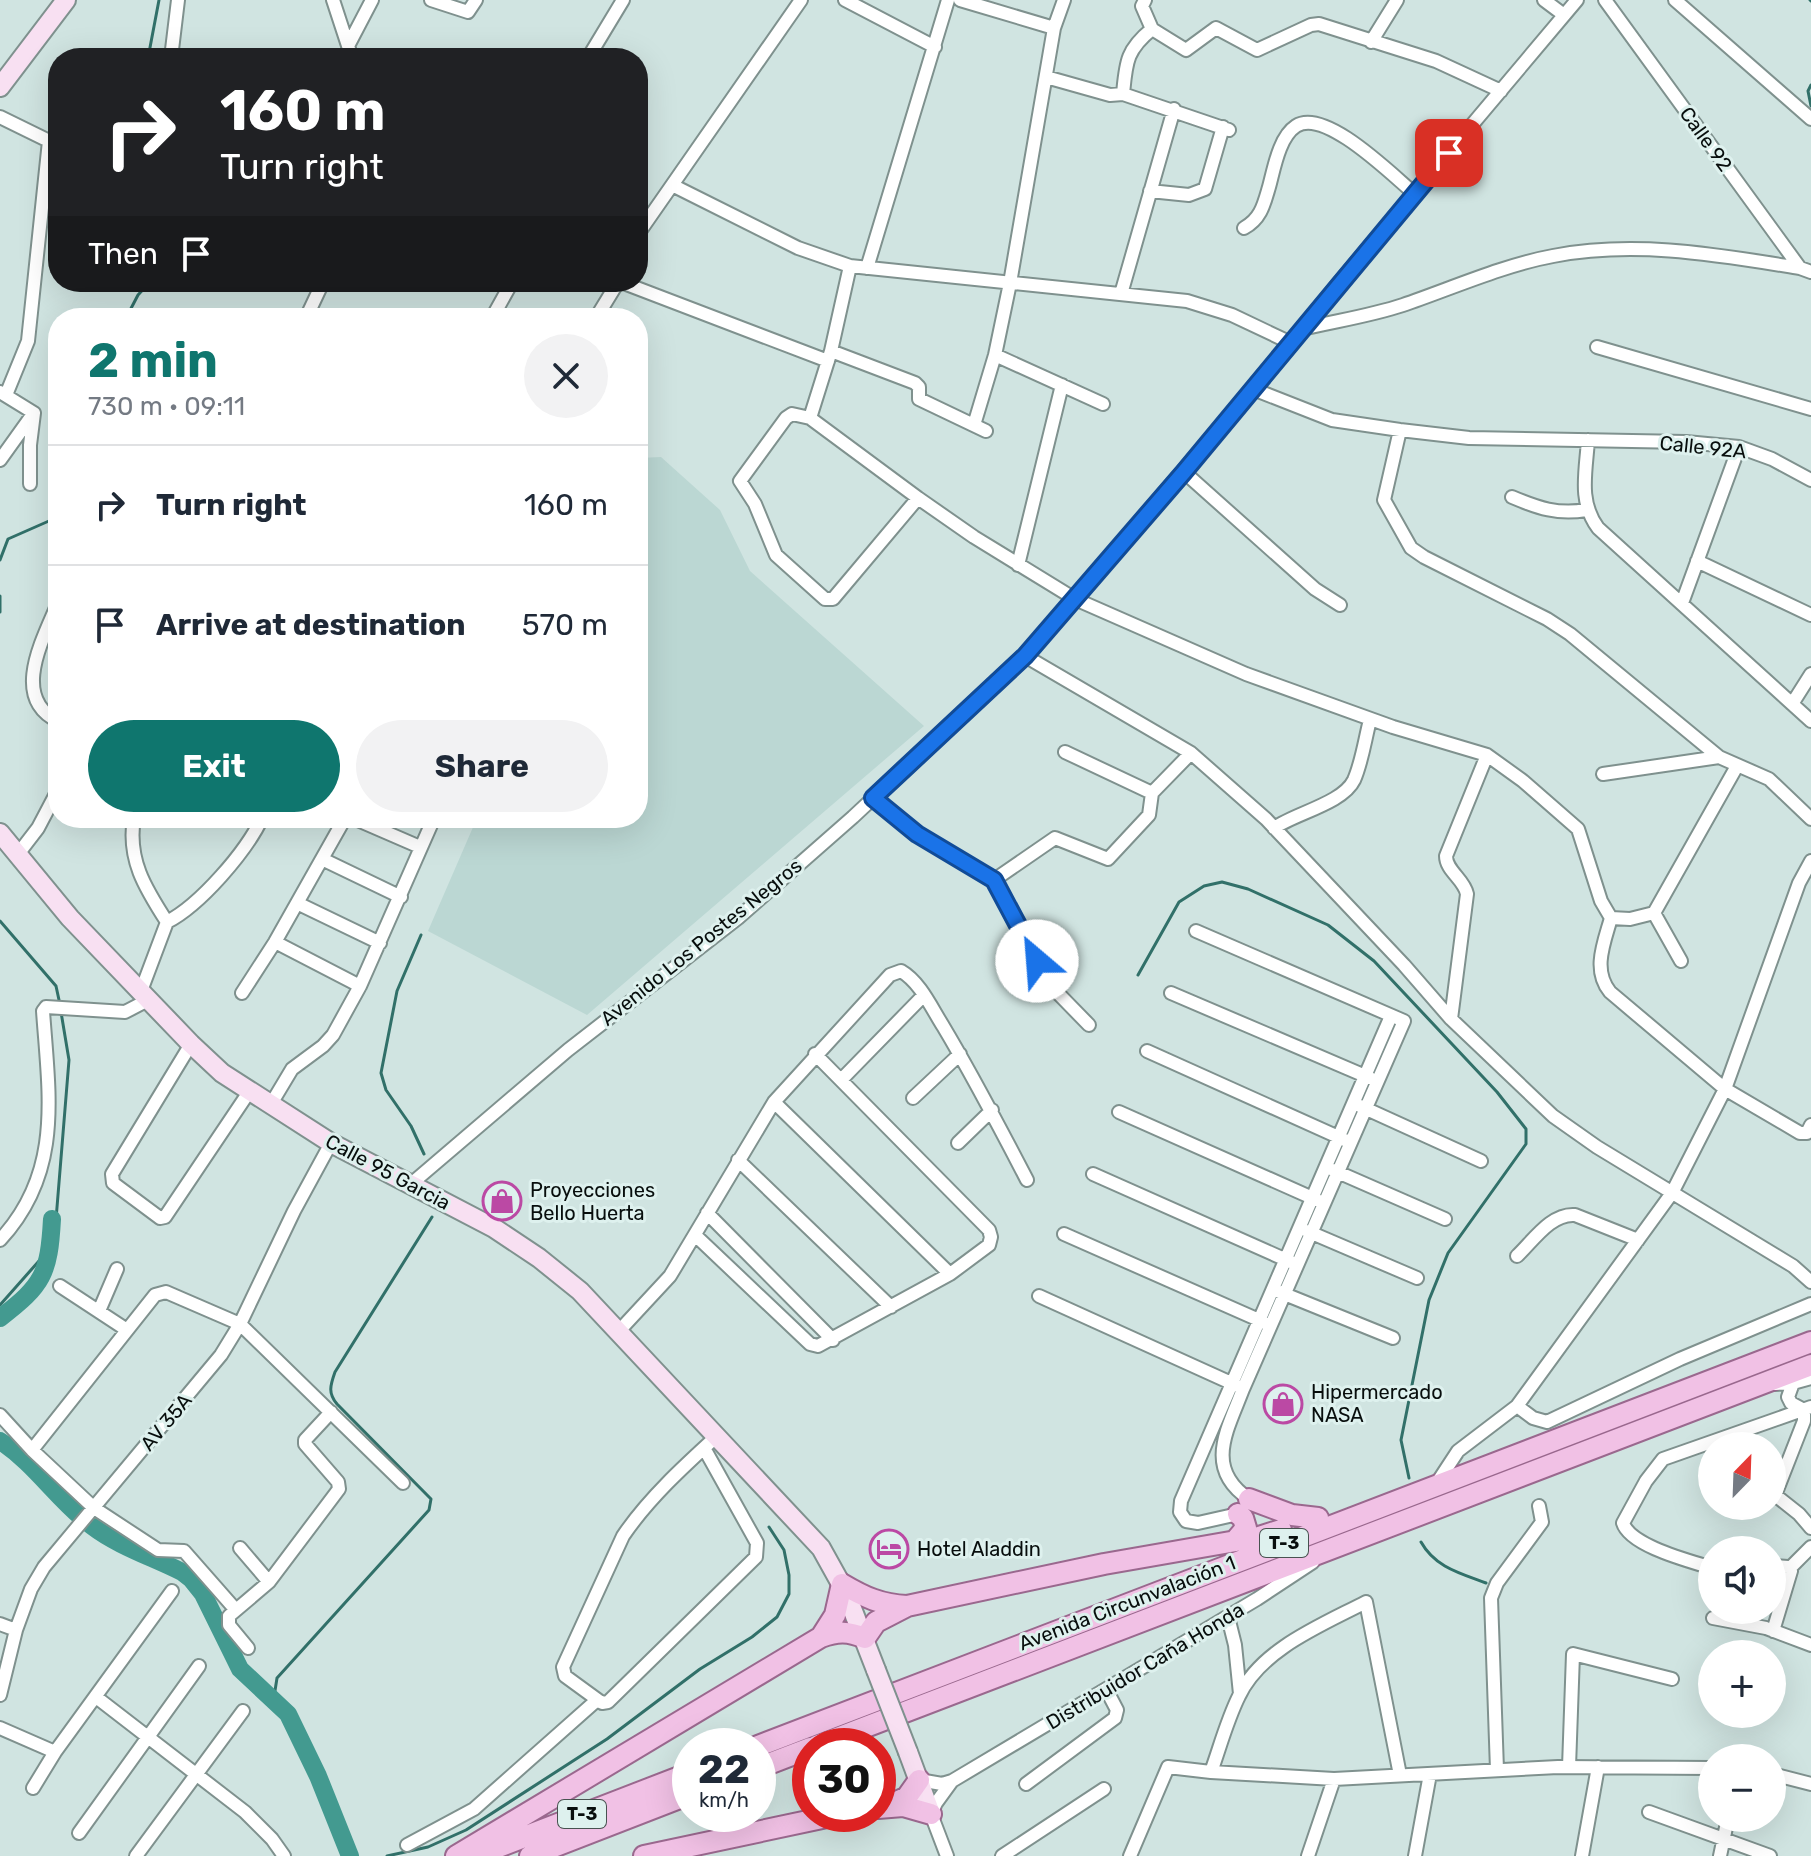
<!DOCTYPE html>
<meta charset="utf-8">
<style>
:root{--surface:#fff;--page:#f2f2f3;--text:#1f2937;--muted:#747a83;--line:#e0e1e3;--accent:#0f766e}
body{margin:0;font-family:Rubik,sans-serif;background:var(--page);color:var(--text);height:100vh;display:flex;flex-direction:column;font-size:30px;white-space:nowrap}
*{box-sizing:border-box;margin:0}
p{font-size:26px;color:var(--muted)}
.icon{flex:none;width:44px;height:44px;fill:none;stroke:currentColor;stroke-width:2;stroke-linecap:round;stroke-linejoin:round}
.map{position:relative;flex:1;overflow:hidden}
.details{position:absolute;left:48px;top:308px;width:600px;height:520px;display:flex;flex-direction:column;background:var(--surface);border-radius:32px;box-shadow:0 8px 32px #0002}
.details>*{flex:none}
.guide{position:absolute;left:48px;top:48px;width:600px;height:244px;border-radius:32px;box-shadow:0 8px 32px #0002;background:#202124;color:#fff;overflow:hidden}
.needle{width:52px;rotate:23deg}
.tools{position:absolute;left:1698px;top:1432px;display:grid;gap:16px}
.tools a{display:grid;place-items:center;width:88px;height:88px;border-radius:50%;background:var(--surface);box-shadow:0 8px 32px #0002;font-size:40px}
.speed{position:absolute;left:672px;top:1728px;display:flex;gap:16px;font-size:40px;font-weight:700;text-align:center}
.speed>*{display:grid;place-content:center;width:104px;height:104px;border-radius:50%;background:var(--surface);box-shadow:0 8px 32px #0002;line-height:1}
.speed small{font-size:20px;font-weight:400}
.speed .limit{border:12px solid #d22;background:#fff;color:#111}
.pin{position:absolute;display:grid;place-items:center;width:68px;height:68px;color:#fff;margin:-34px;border-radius:16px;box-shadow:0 4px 12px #0006}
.me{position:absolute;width:88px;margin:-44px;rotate:333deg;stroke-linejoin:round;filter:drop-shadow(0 0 6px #0008)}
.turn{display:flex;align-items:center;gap:28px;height:168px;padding:0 40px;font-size:36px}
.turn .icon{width:104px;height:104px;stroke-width:2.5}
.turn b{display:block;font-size:56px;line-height:68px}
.then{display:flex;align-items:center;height:76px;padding:0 40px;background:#0003;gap:16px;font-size:30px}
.round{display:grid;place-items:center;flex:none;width:84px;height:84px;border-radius:42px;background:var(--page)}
.headline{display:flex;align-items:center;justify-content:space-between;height:136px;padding:0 40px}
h1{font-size:48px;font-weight:700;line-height:60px;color:var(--accent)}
.primary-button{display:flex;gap:16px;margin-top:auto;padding:16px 40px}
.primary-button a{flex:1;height:92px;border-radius:48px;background:var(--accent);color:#fff;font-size:32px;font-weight:700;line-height:92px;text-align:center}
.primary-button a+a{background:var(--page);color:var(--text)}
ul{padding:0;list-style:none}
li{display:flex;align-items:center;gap:24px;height:120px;padding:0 40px;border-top:2px solid var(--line)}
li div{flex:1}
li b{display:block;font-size:30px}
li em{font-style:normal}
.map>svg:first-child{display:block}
</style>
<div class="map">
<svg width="1811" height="1856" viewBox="0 0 1811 1856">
<rect width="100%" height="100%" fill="#d0e4e1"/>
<path fill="#bbd7d3" d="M661,457L720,510L750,571L924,726L587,1015L428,931L477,818H638V458Z"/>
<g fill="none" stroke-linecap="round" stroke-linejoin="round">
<path stroke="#317069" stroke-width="3" d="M1810,0L1811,1
M148,58L159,0
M1811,85L1808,91L1811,106
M126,318L138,295L150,282
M0,560L8,539L58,517
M0,596V612
M0,921L56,986L59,1000
M421,935L397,991L381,1073L386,1090L411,1126L424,1154
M1138,975L1179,902L1204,886L1222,882L1248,889L1328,925L1374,961L1497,1092L1526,1129V1144L1448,1253L1429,1300L1401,1440L1409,1478
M0,1305L54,1244L69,1060L61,1012
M0,1441L25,1460L80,1519
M85,1525L92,1532L185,1577L207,1594L225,1652L234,1667L274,1697L289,1723L337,1823L345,1856
M1421,1542C1435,1567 1459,1573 1486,1583
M274,1697L277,1678L429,1510L431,1499L337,1404C328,1393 330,1386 335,1372L432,1217
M387,1856L428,1847L466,1830L607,1739L700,1669L752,1637L777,1617L789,1594V1575L784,1550L769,1527"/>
<path stroke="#439a90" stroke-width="18" d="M0,1318C43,1285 49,1274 52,1219
M0,1441C36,1464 58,1501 92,1526C118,1546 152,1557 182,1572L191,1579L203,1594L240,1669L288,1714L318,1776L350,1856"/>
<g stroke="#7f918e" stroke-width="16">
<path id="street" d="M333,0L352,58
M431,0L468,12L476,0
M845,0L935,47
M960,0L1054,28
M1145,0L1142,6L1152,29
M1544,0L1564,15
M1605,0L1800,268L1811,272
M1675,0L1811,119
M1371,42L1397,0
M349,44L372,0
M171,58L178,0
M588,58L623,0
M1046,77L1110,95L1123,94L1229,130
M1123,94C1126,63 1126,50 1152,29L1186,50L1216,28L1257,50L1311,25L1319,24L1436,61L1501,91
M0,117L49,141L58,143
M672,185L798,248L850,266L1187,301L1232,315L1291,343
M1150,191L1189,195L1205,189L1223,127
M1244,228C1261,219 1264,204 1269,187C1274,169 1279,137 1296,126C1325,107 1393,176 1415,194
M638,234L801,0
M850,266L831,351L810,418L918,498L974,537L1075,599L1246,674L1393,727L1487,755L1523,781L1578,829L1601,901L1611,918C1604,943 1592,970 1610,992L1725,1089L1800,1133H1807L1811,1125
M867,268L948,0
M621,282L828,361
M1121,294L1174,109
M306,318L323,282
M492,318L512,282
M596,318L618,282
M1302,329C1335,321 1370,316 1403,305C1450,289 1504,265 1553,256C1636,240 1718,255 1800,268
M1597,347L1811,409
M831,351L915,383L919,387V399L986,431
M995,355L1103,404
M1253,389L1332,420L1400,430L1469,438L1686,442L1739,447L1772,459L1811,480
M0,392L34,413
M6,395L28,341L49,141
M810,418L792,414L786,418L740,481L755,504L776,555L825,599H833L918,498
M974,425L995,355L1010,283L1054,28L1064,0
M1400,430L1384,500L1411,548L1424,557L1547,619L1570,634L1719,757L1769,779L1811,819
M1588,440C1586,472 1578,501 1598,528L1811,721
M0,460L33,414
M1184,472L1315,589L1340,605
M30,484V445L34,413
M1512,497C1538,508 1558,515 1586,510
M1697,561L1811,615
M1018,565L1062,385
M58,603C43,639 10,698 58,721
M1682,603L1739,447
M1025,656L1191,753L1266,819L1404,965L1451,1019L1553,1116L1597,1147L1793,1266L1811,1282
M1792,704L1811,674
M1065,752L1152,793
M1603,774L1719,757
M873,798L917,834L994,880L1048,983L1089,1025
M134,818C127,859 145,888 167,922L141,991
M353,818L420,847
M1274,828C1296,813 1343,803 1354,780C1362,762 1365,739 1370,720
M18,854L38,828L58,790
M322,859L401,897
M994,880L1055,838L1108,859L1149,815L1152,793L1191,753
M297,903L380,943
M1654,913L1681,961
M1611,918L1630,919L1654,913L1737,766
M167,922C200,905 246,852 262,818
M1196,931L1404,1021L1243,1389C1228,1429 1203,1468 1249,1499
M275,942L360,986
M242,993L275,942L345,818
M1171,993L1370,1078
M1451,1019L1467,894C1464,879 1446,871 1446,856L1487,755
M191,1044L112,1174L113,1183L160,1218L165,1217L249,1092
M1147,1051L1345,1140
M841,1080L924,995
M913,1098L960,1054
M774,1102L950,1274
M271,1104L292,1069L323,1046L333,1035L360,986L434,818
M1360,1106L1481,1161
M1119,1112L1317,1200
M958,1143L992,1110
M738,1160L891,1307
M1333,1170L1445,1219
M1093,1174L1291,1262
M411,1184L568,1050L738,918L853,817L1025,656L1274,364L1337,285L1577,0
M707,1213L833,1340
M1307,1231L1417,1278
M1064,1234L1268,1324
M695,1235L810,1344L818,1346L950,1274L989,1245L991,1237L989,1230L815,1054
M0,1240C63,1172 49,1096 43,1011L46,1007L125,1012L148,1000
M1517,1256C1533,1241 1551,1213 1575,1215L1638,1240
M60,1286L127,1330
M1277,1291L1393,1338
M1039,1296L1240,1387
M99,1311L117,1269
M619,1331L670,1276L774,1102L890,975L901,971C920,982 931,1007 943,1026C973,1076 1000,1128 1027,1180
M1793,1383L1788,1397L1791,1403L1804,1410
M1775,1384L1793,1383L1811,1378
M1517,1406L1533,1418L1547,1422L1680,1359L1811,1304
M1804,1410V1421L1775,1495L1799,1514L1811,1528
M0,1415L32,1450L94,1508L158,1550L184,1551L235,1609
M704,1448L757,1543L756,1557L608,1702L602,1703L565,1676L563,1667L623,1536C648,1499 684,1466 717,1436
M32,1450L155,1295L166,1292L240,1324L403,1483
M1437,1483L1458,1451L1517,1406L1672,1193L1725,1089L1799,883L1811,861
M1238,1514L1198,1523L1186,1521L1180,1512L1181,1501L1391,1016
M240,1548L269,1582
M1772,1566L1788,1567L1791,1571L1773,1631
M1712,1568C1690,1561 1630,1546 1623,1523L1646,1481L1663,1459L1811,1407
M1790,1568L1811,1547
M1228,1617L1235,1645L1240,1694
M1713,1618L1766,1628L1811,1645
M0,1624L16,1630
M248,1648L229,1625V1616L269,1582L339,1489L338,1482L305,1444V1440L331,1412
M0,1695L16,1630L31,1589L44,1567L221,1355L240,1324L294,1211L331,1143
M96,1697L245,1812L272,1839L284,1856
M0,1728L55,1752
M1569,1767L1573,1654L1672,1679
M1497,1770L1491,1598L1497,1583L1542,1522L1539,1506
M1211,1772C1220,1747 1227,1720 1239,1696C1261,1649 1322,1625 1366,1602L1400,1775
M1772,1774L1811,1784
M919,1780L942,1784L952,1781L1257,1599L1313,1562
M1026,1784L1115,1718L1117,1710L1106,1689
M33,1788L55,1752L172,1591
M1649,1812L1770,1856
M79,1833L199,1666
M407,1845L474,1809L597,1700
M136,1856L243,1711
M947,1856L931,1814L936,1803L952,1781
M1002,1856L1104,1789
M1130,1856L1168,1767L1211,1772L1334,1779L1558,1767L1712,1768
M1308,1856L1334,1779
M1415,1856L1430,1774
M1582,1856L1598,1767
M1720,1856L1728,1818"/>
</g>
<g stroke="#7f918e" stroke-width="22">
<path id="secondary" d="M0,87L66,0
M0,833L70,918L191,1044L222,1073L331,1143L494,1228L539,1258L580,1291L821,1548L846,1593L876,1670
M908,1752L931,1814"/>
</g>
<g stroke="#9a688e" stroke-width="24">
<path id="primary" d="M1249,1499L1292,1515L1318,1518
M1235,1541L1246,1528L1243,1518L1238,1514
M821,1637L835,1615L842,1584C864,1597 881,1605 907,1606
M758,1746L1811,1342
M816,1746L1811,1365
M758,1768L810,1748
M888,1806L907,1797L919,1780
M878,1808L903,1806L931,1814
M456,1856L821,1637C838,1631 848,1631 865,1638L876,1622L907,1606L1104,1564L1259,1537L1281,1530
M475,1856L690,1773
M530,1856L690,1794
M644,1856L841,1814"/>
</g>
<use href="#street" stroke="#fff" stroke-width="12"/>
<use href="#secondary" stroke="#f8e0f2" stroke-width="18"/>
<use href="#primary" stroke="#f1c1e5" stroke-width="20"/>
<g stroke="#7f918e" stroke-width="22" stroke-linecap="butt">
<path id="secondary-bridge" d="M876,1670L908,1752"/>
</g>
<use href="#secondary-bridge" stroke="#f8e0f2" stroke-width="18"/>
</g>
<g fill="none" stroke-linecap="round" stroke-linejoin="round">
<g stroke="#114b97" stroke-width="20">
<path id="route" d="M1037,961L994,880L917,834L873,798L1025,656L1184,472L1449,153"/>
</g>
<use href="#route" stroke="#1a73e8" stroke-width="14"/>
</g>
<defs>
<g id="shop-ring" transform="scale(2)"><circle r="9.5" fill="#def1ee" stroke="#bb49a4" stroke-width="1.5"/><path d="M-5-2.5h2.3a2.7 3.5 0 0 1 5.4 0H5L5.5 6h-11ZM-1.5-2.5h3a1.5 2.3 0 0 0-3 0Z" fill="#bb49a4"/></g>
<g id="hotel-ring" transform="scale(2)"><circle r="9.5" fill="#def1ee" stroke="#bb49a4" stroke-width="1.5"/><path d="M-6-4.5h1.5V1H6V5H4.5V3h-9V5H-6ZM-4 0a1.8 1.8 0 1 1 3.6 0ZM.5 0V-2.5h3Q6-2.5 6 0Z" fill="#bb49a4"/></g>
</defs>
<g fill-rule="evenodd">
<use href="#shop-ring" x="502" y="1201"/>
<use href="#shop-ring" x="1283" y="1404"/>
<use href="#hotel-ring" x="889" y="1549"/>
</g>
<g text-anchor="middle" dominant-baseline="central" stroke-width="6" stroke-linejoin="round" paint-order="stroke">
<g fill="#def1ee" stroke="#485250" stroke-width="2">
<rect x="1260" y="1529" width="48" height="28" rx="6"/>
<rect x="558" y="1800" width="48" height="28" rx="6"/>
</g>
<g font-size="18" font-weight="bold" fill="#080e0d">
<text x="1284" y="1543">T-3</text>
<text x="582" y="1814">T-3</text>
</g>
<g font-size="20" fill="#080e0d" stroke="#def1ee">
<text transform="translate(1706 139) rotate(54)">Calle 92</text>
<text transform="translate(1703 447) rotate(6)">Calle 92A</text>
<text transform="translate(701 942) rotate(-39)">Avenido Los Postes Negros</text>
<text transform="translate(388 1172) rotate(28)">Calle 95 Garcia</text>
<text transform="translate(166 1422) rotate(-50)">AV 35A</text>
<text transform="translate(1127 1603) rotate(-21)">Avenida Circunvalación 1</text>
<text transform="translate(1145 1666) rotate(-31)">Distribuidor Caña Honda</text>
</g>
<g font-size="20" fill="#080e0d" stroke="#def1ee" text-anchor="start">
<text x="530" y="1190">Proyecciones<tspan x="530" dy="23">Bello Huerta</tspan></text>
<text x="1311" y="1392">Hipermercado<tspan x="1311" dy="23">NASA</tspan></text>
<text x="917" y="1549">Hotel Aladdin</text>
</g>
</g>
</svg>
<div class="tools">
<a><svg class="needle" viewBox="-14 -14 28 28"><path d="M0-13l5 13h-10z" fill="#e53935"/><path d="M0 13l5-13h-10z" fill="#747a83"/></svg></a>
<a><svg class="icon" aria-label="sound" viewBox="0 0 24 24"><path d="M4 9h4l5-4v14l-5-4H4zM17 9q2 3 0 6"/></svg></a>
<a>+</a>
<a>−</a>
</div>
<div class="speed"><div>22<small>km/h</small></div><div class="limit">30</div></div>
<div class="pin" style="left:1449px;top:153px;background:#d93025"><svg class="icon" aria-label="arrive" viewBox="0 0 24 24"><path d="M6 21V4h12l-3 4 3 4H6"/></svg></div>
<svg class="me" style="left:1037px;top:961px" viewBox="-20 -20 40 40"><circle r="19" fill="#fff"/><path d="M0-13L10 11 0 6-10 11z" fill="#1a73e8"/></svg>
<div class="guide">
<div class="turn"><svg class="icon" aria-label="right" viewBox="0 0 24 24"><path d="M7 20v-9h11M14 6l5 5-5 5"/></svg><div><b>160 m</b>Turn right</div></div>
<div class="then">Then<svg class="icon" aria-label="arrive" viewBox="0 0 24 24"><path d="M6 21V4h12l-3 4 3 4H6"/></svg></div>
</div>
<section class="details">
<div class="headline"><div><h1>2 min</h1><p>730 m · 09:11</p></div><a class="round"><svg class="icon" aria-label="close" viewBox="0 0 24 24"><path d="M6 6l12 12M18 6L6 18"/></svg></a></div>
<ul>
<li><svg class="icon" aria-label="right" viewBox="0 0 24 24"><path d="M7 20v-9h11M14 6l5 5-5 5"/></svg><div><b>Turn right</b></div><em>160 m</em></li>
<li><svg class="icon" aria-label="arrive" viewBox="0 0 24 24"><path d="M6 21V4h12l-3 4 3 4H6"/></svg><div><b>Arrive at destination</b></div><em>570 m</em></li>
</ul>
<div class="primary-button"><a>Exit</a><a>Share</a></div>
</section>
</div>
